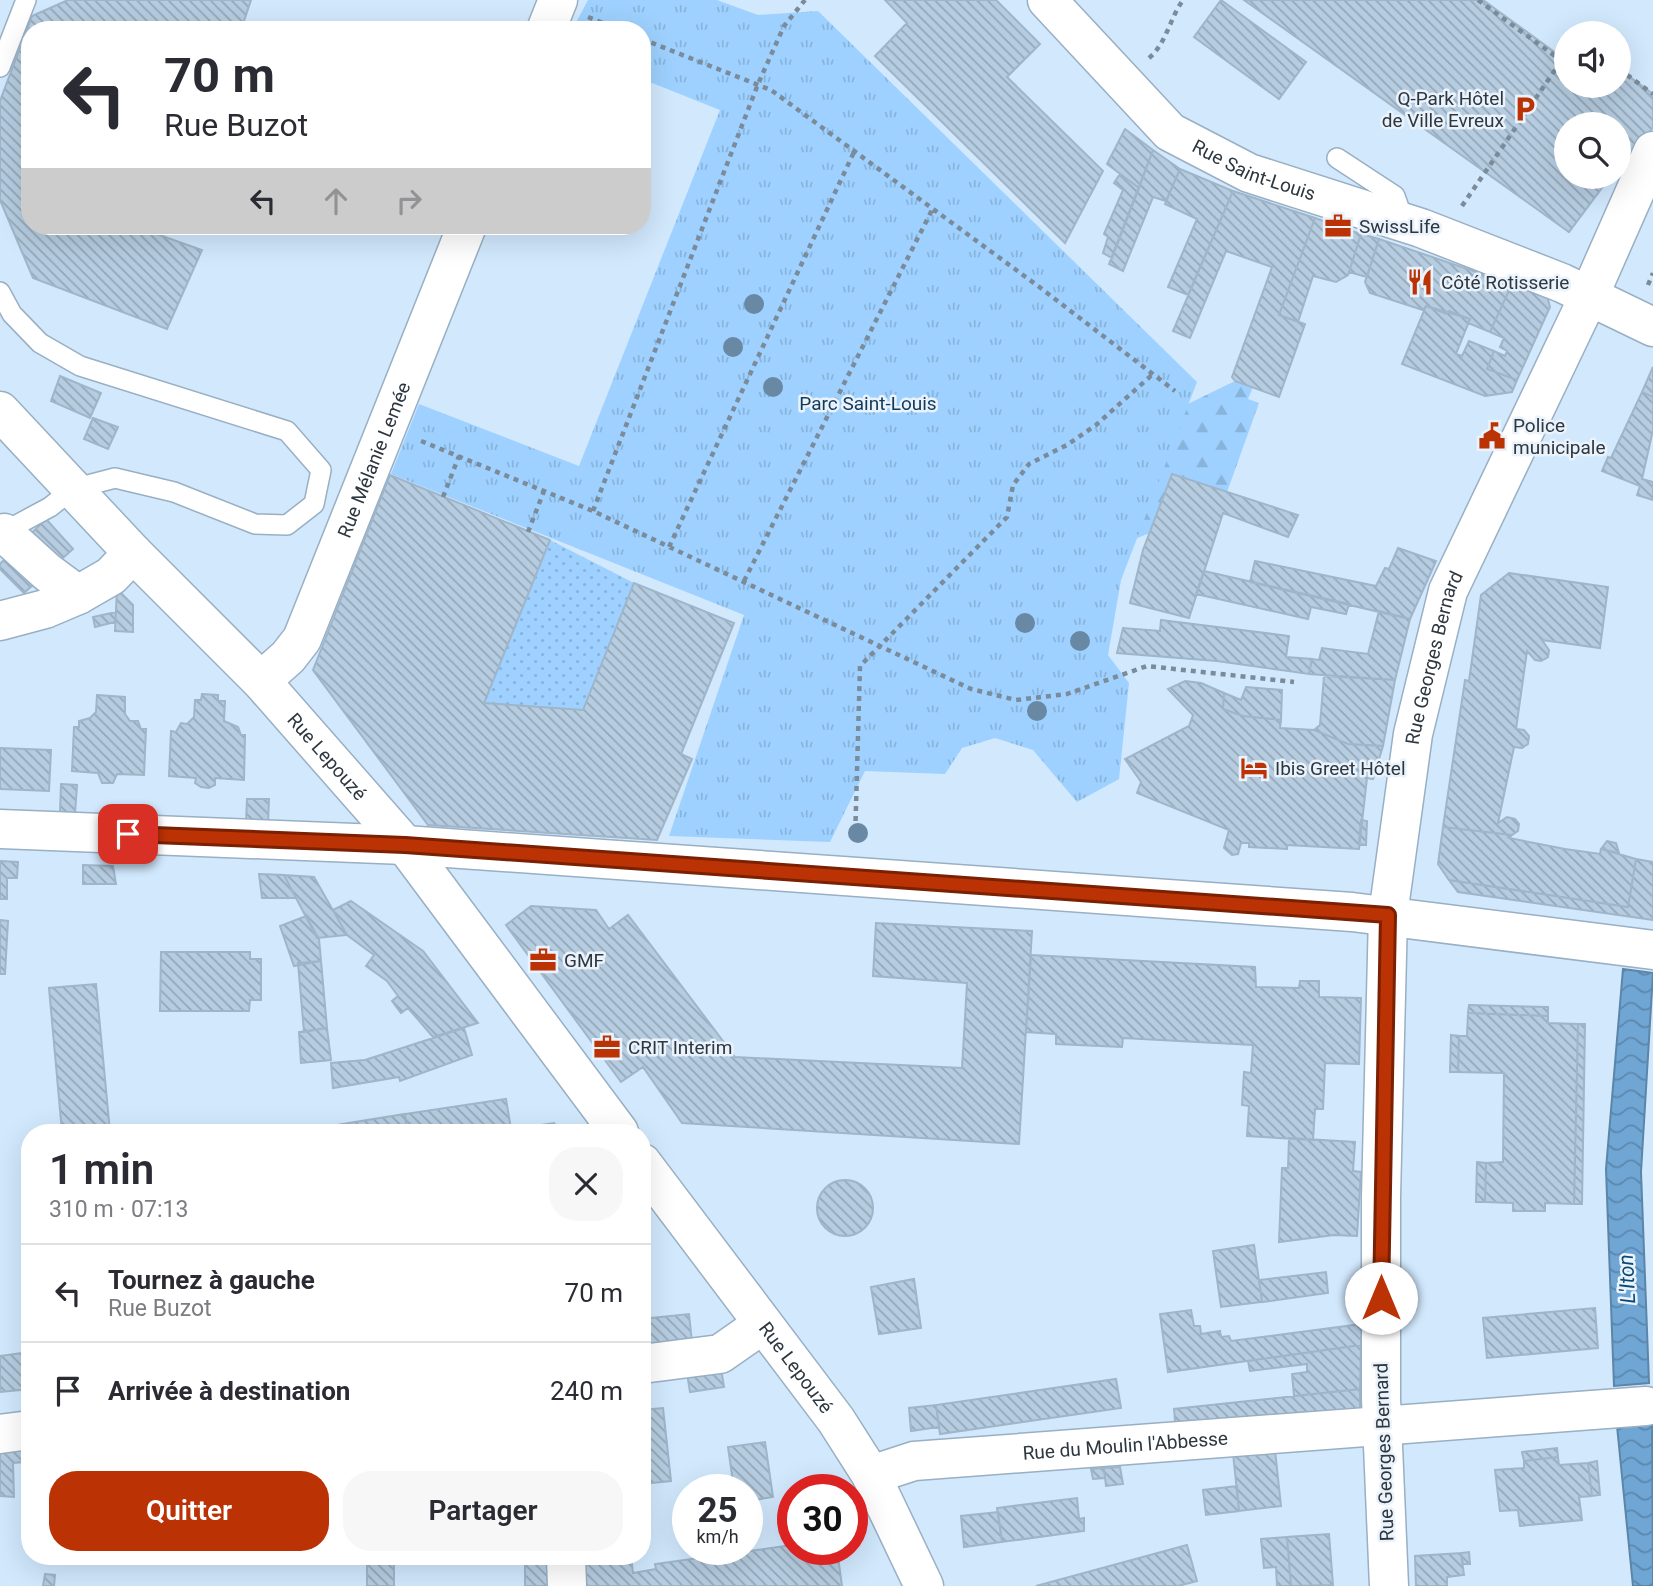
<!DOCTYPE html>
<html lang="fr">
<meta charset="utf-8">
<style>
:root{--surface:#fff;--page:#f7f7f7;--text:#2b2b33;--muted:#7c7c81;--line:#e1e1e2;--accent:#bb3204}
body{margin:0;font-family:Roboto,sans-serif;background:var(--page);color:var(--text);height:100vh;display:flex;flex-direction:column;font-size:26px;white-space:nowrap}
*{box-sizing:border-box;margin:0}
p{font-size:23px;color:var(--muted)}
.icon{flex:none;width:38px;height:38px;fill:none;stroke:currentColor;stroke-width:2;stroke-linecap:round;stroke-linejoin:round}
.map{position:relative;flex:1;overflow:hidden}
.panel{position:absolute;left:21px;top:1124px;width:630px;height:441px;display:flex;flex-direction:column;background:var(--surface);border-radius:28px;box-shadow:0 7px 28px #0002}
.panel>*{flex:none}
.top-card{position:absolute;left:21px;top:21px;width:630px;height:214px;border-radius:28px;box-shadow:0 7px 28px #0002;background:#fff;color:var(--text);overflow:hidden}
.tools{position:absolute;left:1554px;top:21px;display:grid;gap:14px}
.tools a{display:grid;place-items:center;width:77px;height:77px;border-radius:50%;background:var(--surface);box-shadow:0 7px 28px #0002;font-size:35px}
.speed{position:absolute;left:672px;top:1474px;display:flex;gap:14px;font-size:35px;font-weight:700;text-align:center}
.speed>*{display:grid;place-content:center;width:91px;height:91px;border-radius:50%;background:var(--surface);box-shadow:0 7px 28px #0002;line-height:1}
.speed small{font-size:18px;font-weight:400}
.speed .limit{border:10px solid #d22;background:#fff;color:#111}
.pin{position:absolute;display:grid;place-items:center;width:60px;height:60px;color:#fff;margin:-30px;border-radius:14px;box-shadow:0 4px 10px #0006}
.me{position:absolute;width:77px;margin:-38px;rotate:0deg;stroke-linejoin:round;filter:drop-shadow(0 0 5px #0008)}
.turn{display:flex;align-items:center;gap:24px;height:147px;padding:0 28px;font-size:32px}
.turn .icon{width:91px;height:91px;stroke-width:2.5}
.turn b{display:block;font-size:49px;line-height:60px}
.lanes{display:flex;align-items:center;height:66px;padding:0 28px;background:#0003;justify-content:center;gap:35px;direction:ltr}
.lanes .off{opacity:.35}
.round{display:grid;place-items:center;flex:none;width:74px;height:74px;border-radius:28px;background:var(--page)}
.head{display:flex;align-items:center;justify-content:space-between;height:119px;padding:0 28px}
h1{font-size:42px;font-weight:600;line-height:52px}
.cta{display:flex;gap:14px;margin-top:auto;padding:14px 28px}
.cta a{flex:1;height:80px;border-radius:28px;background:var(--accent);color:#fff;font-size:28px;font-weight:600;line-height:80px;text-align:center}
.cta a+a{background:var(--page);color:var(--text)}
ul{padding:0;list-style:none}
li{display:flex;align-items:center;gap:21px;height:98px;padding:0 28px;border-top:2px solid var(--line)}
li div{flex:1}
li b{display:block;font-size:26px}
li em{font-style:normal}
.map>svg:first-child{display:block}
</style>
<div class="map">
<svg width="1653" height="1586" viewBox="0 0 1653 1586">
<defs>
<pattern id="forest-firs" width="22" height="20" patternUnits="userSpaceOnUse" patternTransform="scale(1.75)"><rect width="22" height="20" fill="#9ed1ff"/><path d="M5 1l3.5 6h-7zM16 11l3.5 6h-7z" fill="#88b4dc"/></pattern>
<pattern id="park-tufts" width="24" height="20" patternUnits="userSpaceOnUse" patternTransform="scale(1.75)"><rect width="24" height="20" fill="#9ed1ff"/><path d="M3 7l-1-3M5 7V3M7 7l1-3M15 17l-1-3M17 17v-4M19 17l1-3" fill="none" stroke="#88b4dc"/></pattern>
<pattern id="garden-dots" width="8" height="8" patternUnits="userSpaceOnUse" patternTransform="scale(1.75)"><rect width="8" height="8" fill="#9ed1ff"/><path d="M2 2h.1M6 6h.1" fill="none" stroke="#88b4dc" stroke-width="1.8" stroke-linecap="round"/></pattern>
<pattern id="water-waves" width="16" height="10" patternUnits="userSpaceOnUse" patternTransform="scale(1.75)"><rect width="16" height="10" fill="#70a6d4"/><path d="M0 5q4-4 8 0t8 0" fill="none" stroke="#5c88ad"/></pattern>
<pattern id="building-back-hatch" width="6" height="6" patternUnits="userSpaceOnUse" patternTransform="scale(1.75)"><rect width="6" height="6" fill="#b6cde1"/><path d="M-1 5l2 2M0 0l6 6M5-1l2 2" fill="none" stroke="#94a7b8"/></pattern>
</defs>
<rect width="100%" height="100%" fill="#d1e8fd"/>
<path fill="url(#forest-firs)" d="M1235,381L1253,387L1248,399L1259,403L1227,492L1172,474L1150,533L1119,545L1155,420Z"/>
<path fill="url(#park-tufts)" d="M588,0H717L758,15L818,11L1197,382L1121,580L1108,655L1129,683L1119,779L1077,802L1033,750L995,738L962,748L945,774L865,771L830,842L669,836L744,615L391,474L419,404L579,466L720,110L642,79V30H572Z"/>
<path fill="url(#garden-dots)" d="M550,540L634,583L583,710L484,703Z"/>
<path fill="url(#water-waves)" stroke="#5c85a7" stroke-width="2" d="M1623,969L1653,973L1641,1172L1649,1383L1614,1386L1606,1169Z
M1652,1423L1653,1586H1633L1617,1426Z"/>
<path fill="url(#building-back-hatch)" stroke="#9fb5c9" stroke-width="2" d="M68,0H251L241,30H30V226H134L202,250L167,329L33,278L0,200V101L32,16Z
M885,0H996L1040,44L1007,77L1103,171L1065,243L875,56L907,23Z
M1221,0L1306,62L1279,99L1194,37Z
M1244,0H1483L1560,56L1566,47V86H1619V69L1653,94V127L1629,160L1619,166V124H1566V177H1610L1569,232Z
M1125,129L1153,150L1139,188L1107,164Z
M1153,150L1180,169L1166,201L1153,197L1123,271L1109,264Z
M1180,169L1233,191L1188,295L1168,287L1197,219L1165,204Z
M1120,174L1139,188L1112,258L1103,253L1108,237L1104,234L1123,190L1114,183Z
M1233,191L1315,218L1279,315L1305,324L1279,397L1235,381L1232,377L1272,267L1226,251L1190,338L1173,331Z
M1315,218L1361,234L1348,275L1336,282L1313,276L1298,322L1279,315Z
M1361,234L1379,239L1367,277L1349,272Z
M1379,239L1512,284L1490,332L1468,323L1470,319L1449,311L1447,314L1426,306L1423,310L1370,293L1365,282Z
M1512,284L1547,296L1550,307L1517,380L1487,369L1494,351L1505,356L1507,351L1500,347L1504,338L1490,332Z
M1426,306L1470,319L1456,354L1462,356L1469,341L1494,351L1487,369L1517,380L1512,392L1485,396L1402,364Z
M1653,367V397L1642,392Z
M60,376L101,393L90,418L51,401Z
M1642,392L1653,397V430L1642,479L1653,482V500L1637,495L1640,486L1602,471L1608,457L1611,458Z
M93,418L118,427L108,449L84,439Z
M1172,474L1298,515L1288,537L1223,513L1189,618L1130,603L1143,550Z
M390,475L550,540L484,703L583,710L634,583L734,623L681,754L692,759L657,840L428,825L313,670Z
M46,519L73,549L24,593L0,569V564Z
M1398,548L1436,561L1410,619L1250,582L1255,561L1376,586L1385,568L1389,569Z
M1204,571L1349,604L1346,614L1311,607L1308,619L1196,594Z
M1509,573L1608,587L1600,648L1542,640L1549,650L1548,657L1541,661L1535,660L1527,651L1516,729L1524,730L1529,736L1528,744L1522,748L1514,747L1498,823L1507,817L1515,819L1519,824L1518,831L1512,835L1443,827L1465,680L1469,681L1481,595Z
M117,589L133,605V632L115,631Z
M1379,611L1410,619L1395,680L1309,674L1312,659L1319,660L1322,648L1368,654Z
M116,612L115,622L95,627L93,617Z
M1161,620L1289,636L1286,657L1312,659L1309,674L1217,661L1117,653L1123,628L1160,631Z
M1324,676L1395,680L1383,746L1348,744L1314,730L1320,725Z
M1185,681L1201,683L1224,693L1223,709L1243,716L1281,720L1280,728L1314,730L1348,744L1383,746L1373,779L1367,778L1359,849L1287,845V849L1249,847V843H1241L1238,854L1232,855L1224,848L1229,830L1137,793L1141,782L1125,759L1189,726L1193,715L1168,689Z
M1246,687L1282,690L1281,720L1243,716L1223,709L1224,693L1241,700Z
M202,694L218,695V701H225L224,721L238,727L241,735H245L244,780L215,778V785L209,788L201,787L195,783L196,778L169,776L171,731L176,732L181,723L187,724L194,717L195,700H201Z
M97,695L125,697V714L130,721H138L141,729H146L144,775L117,774L113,783H102L98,773L72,771L74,727H79V721L90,718L96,712Z
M0,748L51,750L49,791L0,789Z
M61,784L77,785L75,814L60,813Z
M247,799H269L268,824L246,822Z
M1361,820L1367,821L1366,845L1359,844Z
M1443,827L1512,835L1509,838L1565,849L1600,854L1601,849L1636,859L1628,907L1449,880L1438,864Z
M1607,841L1616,843L1619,853L1601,849Z
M1636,859L1653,862V920L1458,892L1449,880L1628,907Z
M0,861L18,862L17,878H7V899H0Z
M83,865L113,866L116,884H83Z
M259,874L284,875L296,898H262Z
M284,875L314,877L347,935L317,938Z
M351,901L423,951L478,1023L433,1037L408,1008L401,1013L392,1001L398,996L387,981L366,966L374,955L347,935L333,910Z
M531,906L596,910L609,929L628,915L735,1057L962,1068L967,983L873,976L876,923L1032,931L1019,1144L682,1123L643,1067L621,1082L506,925Z
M306,916L319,939L321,961L294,966L280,926Z
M0,920L8,921L5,974H0Z
M161,952H250V959H261V1000H250L249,1011H160Z
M1031,955L1255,967L1256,987L1299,988L1300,981H1319V997L1361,998L1359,1064L1325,1063L1323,1109H1315L1313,1140L1247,1136L1249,1106L1242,1105L1244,1072L1251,1073L1253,1045L1123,1038L1122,1047L1056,1044V1034L1026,1032Z
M321,961L327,1028L304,1032L298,963Z
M96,984L110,1132H62L49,988Z
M1469,1005L1548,1007V1016L1468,1013Z
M1468,1013L1548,1016V1023L1578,1024L1574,1204L1545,1203V1211H1513V1203L1485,1202L1486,1163L1503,1162L1504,1073L1458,1072L1459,1036H1467Z
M1578,1024H1585L1582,1204H1574Z
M327,1028L331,1060L301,1063L299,1032Z
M464,1028L472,1055L400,1081L399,1077L333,1088L331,1063L365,1060Z
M1451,1035L1459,1036L1458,1072H1450Z
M506,1099L511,1129L488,1132H407L405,1114Z
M405,1114L407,1132H337L336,1125Z
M554,1123L561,1132H514L513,1129Z
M1289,1138L1355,1142L1353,1171L1361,1172L1357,1236L1334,1235L1279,1242L1282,1168H1288Z
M1477,1162L1486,1163L1485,1202H1476Z
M817 1208a28 28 0 1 1 56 0a28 28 0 1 1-56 0Z
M1254,1245L1262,1302L1221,1307L1213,1251Z
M1326,1272L1328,1293L1262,1302L1259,1280Z
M914,1279L921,1328L879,1334L871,1287Z
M1595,1308L1598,1348L1487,1358L1483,1318Z
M1191,1310L1194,1326H1200L1201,1334L1220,1331L1221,1337L1229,1336L1231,1341L1362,1324L1361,1345L1168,1372L1160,1314Z
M689,1314L692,1342L642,1348V1319Z
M1361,1345L1360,1389L1294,1396L1292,1374L1307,1372V1364L1250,1371L1248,1361Z
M30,1352V1389L0,1392V1356Z
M721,1369L724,1387L690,1392L687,1373Z
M1116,1379L1121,1408L940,1434L936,1405Z
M1360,1389V1410L1176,1433L1174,1409Z
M936,1405L939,1427L911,1431L909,1408Z
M663,1408L671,1481L642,1484V1410Z
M765,1442L773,1497L747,1501V1489H734L728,1447Z
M22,1444L23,1462L13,1463L14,1497L0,1496V1446Z
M1557,1448L1558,1457L1524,1461L1522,1452Z
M1275,1450L1281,1506L1239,1511L1233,1453Z
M1558,1457L1559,1465L1588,1463L1592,1496L1579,1497L1582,1520L1520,1526L1518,1510L1500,1511L1495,1470L1524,1468V1461Z
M1597,1461L1600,1495L1592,1496L1588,1463Z
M1120,1467L1123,1484L1106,1486L1104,1468Z
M1104,1468L1105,1478L1093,1479L1091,1469Z
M1237,1486L1239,1511L1206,1515L1203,1490Z
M1077,1498L1079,1519L1084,1518V1531L1002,1542L997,1508Z
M998,1512L1002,1542L964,1547L961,1516Z
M1329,1534L1333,1585L1291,1586L1287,1537Z
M1287,1537L1291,1586H1277L1276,1567L1264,1568L1261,1539Z
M793,1545V1549H837L842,1586H582V1556H631L633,1573L656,1569L655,1564Z
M1187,1545L1197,1581L1178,1586H1036Z
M1469,1552L1470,1564H1463L1461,1553Z
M1461,1553L1464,1575L1447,1577V1586H1416L1415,1556Z
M367,1556H394V1586H367Z
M525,1556H551V1586H525Z
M45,1574L55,1575L54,1586H43Z"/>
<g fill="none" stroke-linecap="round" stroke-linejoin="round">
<g stroke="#99afc3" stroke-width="22">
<path id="service" d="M0,67L26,0
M1337,158L1395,196L1404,222
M0,292L12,314L40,343L80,366L287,431L321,470L314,504L287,525L255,524L174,492L115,478L73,489L50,507L0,534"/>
</g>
<g stroke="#99afc3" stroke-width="41">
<g id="minor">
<path id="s1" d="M1047,0L1170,132L1249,173L1421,228L1562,283L1653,327"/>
<path d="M546,30L558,0"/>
<path d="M4,533L47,572L78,595L111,576L133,553"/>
<path d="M0,621L45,609L78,595"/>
<path id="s2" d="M261,681L288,657L302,639L467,226"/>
<path d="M0,829L405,845L1352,912L1653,950"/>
<path d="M642,1364L720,1354L763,1324"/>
<path d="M0,1434L30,1430"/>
<path id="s3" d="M871,1475L914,1461L1646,1406"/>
<path d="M566,1556L567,1586"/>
<path id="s4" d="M1389,1586L1381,1399V1197L1388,915L1413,734L1448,591L1589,296L1653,151"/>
</g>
</g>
<g stroke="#99afc3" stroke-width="41">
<g id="secondary">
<path id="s5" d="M0,411L133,553L261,681L405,845L619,1132"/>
<path id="s6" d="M642,1163L836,1420L871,1475L924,1586"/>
</g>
</g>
<path stroke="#7b8b99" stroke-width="4.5" stroke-dasharray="5 5" stroke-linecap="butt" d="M1478,0L1566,64
M588,17L620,30
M642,39L771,90L1038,286L1175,391
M1149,58C1166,44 1170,18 1183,0
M1619,69L1653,94
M1462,206L1566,54
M1648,285L1653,273
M421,441L593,511L971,689L1016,700L1067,694L1147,666L1294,682
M443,497L459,456
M593,511L758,84L784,26L805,0
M528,532L544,491
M669,547L854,152
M744,581L932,210
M855,841L860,666L1007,517L1013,485L1029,464L1067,445L1096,425L1153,374"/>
<use href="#service" stroke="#fff" stroke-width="19"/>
<use href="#minor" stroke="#fff" stroke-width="38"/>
<use href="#secondary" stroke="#fff" stroke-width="38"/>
</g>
<g fill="#6888a3">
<circle cx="754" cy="304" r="10"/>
<circle cx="733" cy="347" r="10"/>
<circle cx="773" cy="387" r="10"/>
<circle cx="1025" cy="623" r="10"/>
<circle cx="1080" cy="641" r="10"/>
<circle cx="1037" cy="711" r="10"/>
<circle cx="858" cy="833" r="10"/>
</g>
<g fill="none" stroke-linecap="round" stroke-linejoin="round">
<g stroke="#7a2003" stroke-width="18">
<path id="route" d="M128,834L405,845L1388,915L1381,1298"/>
</g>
<use href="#route" stroke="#bb3204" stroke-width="12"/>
</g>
<defs>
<g id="parking-bare" transform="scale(2.1)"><path d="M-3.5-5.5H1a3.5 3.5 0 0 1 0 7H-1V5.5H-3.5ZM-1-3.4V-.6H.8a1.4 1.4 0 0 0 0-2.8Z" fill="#bb3204" stroke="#eaf3fc" stroke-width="2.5" paint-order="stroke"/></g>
<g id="office-bare" transform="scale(2.1)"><path d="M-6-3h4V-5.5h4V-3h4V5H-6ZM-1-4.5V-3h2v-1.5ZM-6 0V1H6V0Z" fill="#bb3204" stroke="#eaf3fc" stroke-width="2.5" paint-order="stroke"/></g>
<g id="restaurant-bare" transform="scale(2.1)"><path d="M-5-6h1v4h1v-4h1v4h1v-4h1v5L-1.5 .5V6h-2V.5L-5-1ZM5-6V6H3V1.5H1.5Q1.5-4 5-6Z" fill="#bb3204" stroke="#eaf3fc" stroke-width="2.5" paint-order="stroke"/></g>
<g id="civic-bare" transform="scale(2.1)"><path d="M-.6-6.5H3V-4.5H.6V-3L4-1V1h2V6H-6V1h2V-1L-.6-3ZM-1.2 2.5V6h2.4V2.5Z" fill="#bb3204" stroke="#eaf3fc" stroke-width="2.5" paint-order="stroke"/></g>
<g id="hotel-bare" transform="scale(2.1)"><path d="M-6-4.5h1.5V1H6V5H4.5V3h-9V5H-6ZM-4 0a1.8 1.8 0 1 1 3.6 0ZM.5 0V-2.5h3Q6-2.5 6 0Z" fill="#bb3204" stroke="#eaf3fc" stroke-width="2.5" paint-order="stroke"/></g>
</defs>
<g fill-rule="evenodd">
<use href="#parking-bare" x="1525" y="109"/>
<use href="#office-bare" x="1338" y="226"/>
<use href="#restaurant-bare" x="1420" y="282"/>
<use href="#civic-bare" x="1492" y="436"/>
<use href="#hotel-bare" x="1254" y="768"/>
<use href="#office-bare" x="543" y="960"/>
<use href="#office-bare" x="607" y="1047"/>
</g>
<g text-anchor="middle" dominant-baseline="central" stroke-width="5" stroke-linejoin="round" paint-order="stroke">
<g font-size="19" fill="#2e373f" stroke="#eaf3fc" text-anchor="start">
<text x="1504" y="98" text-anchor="end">Q-Park Hôtel<tspan x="1504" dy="22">de Ville Evreux</tspan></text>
<text x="1359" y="226">SwissLife</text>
<text x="1441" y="282">Côté Rotisserie</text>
<text x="1513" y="425">Police<tspan x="1513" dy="22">municipale</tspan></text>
<text x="1275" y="768">Ibis Greet Hôtel</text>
<text x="564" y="960">GMF</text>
<text x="628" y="1047">CRIT Interim</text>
</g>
<g font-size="19" fill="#2e373f" stroke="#eaf3fc">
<text stroke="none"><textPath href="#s1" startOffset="273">Rue Saint-Louis</textPath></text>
<text stroke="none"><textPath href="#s2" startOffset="252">Rue Mélanie Lemée</textPath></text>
<text stroke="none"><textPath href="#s4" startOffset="933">Rue Georges Bernard</textPath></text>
<text stroke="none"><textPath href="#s5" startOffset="476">Rue Lepouzé</textPath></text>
<text stroke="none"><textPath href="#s6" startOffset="256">Rue Lepouzé</textPath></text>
<text stroke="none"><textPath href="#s3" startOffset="257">Rue du Moulin l'Abbesse</textPath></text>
<text transform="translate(1384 1452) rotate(-92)">Rue Georges Bernard</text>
</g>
<g font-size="19" fill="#123a5a" stroke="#eaf3fc">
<text x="868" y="403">Parc Saint-Louis</text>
</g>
<g font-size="21" font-style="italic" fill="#084975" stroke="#eaf3fc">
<text transform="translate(1627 1279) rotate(-93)">L'Iton</text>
</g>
</g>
</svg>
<div class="tools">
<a><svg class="icon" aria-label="sound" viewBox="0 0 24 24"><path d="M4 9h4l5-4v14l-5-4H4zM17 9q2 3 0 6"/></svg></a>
<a><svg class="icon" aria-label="search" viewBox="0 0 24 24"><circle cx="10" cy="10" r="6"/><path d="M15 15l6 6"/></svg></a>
</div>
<div class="speed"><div>25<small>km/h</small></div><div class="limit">30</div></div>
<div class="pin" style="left:128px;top:834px;background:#d93025"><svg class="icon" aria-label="arrive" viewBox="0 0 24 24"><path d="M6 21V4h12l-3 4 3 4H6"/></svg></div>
<svg class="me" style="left:1381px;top:1298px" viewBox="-20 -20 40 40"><circle r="19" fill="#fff"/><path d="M0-13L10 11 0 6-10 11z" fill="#bb3204"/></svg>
<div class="top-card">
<div class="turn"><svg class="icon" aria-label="left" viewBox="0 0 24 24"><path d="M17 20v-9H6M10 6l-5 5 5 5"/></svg><div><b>70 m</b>Rue Buzot</div></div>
<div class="lanes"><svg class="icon" aria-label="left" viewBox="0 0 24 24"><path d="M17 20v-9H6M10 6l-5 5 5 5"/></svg><svg class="icon off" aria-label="ahead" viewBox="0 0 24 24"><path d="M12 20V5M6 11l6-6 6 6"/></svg><svg class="icon off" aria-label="right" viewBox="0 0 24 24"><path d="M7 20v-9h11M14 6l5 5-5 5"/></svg></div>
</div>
<section class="panel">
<div class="head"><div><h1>1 min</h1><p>310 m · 07:13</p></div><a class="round"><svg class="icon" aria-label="close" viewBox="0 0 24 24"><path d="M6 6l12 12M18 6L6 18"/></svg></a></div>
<ul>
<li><svg class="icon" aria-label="left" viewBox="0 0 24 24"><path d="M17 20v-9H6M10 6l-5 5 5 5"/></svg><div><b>Tournez à gauche</b><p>Rue Buzot</p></div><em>70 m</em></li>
<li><svg class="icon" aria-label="arrive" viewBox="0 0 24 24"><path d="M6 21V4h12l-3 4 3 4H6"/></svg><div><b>Arrivée à destination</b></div><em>240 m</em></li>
</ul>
<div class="cta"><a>Quitter</a><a>Partager</a></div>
</section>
</div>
